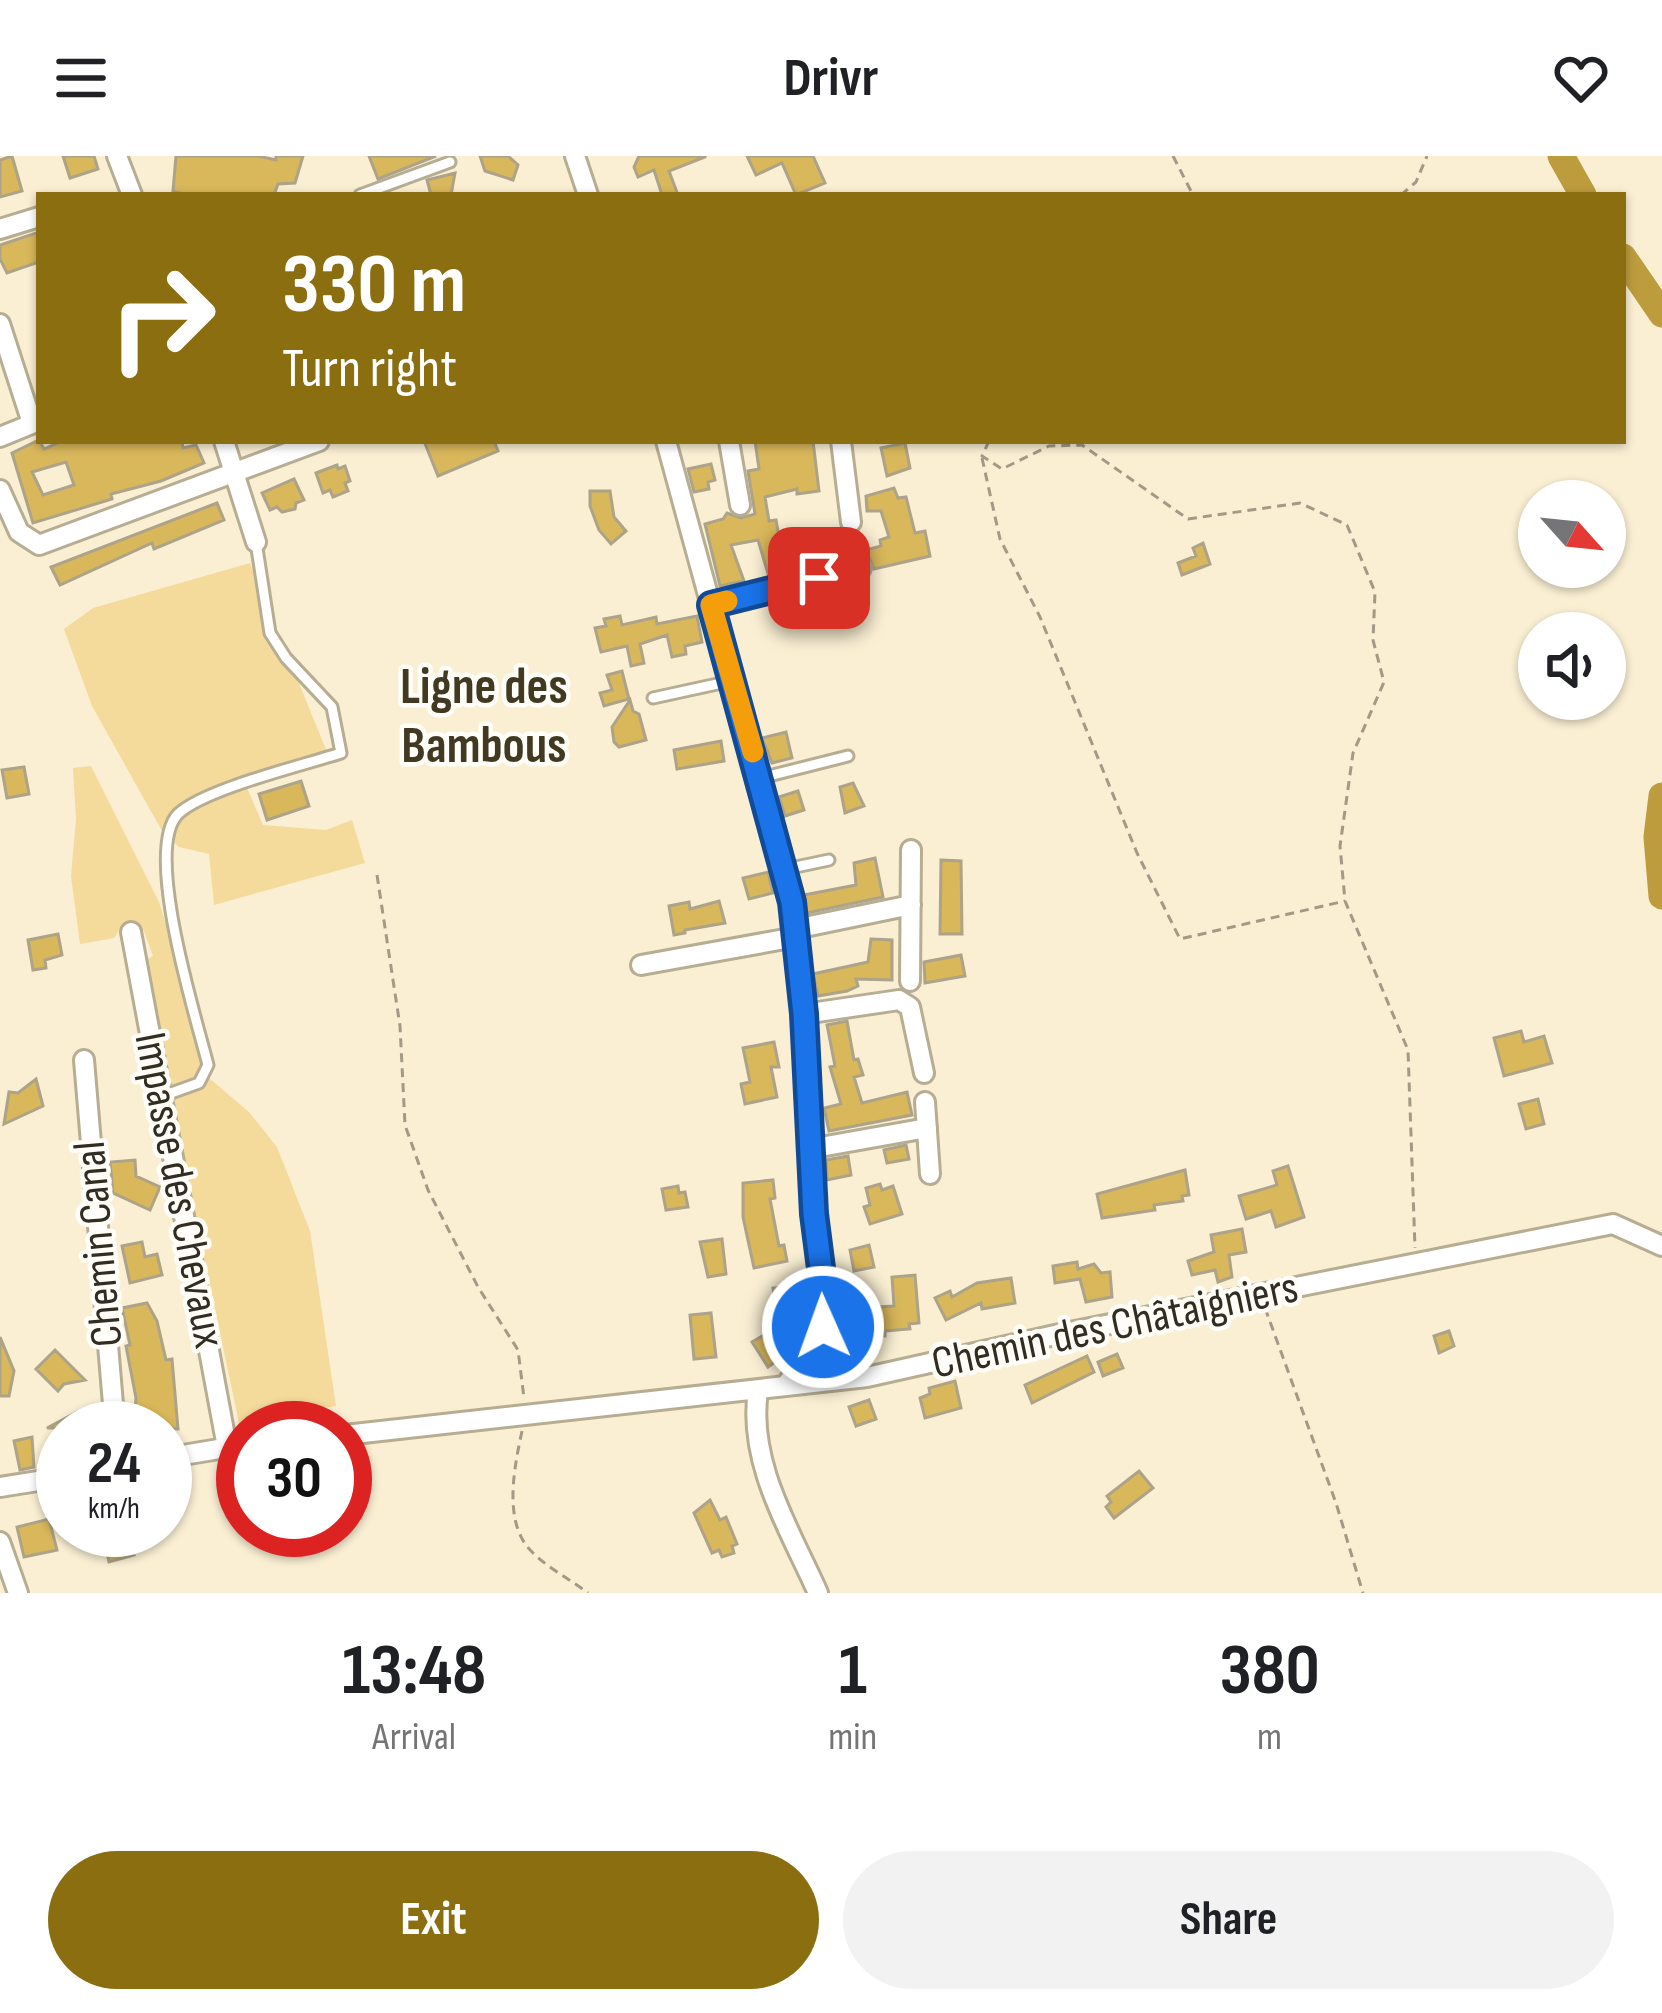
<!DOCTYPE html>
<meta charset="utf-8">
<style>
:root{--surface:#fff;--page:#f2f2f2;--text:#202124;--muted:#757577;--accent:#8b6e0f}
body{margin:0;font-family:"Sofia Sans Condensed",sans-serif;background:var(--page);color:var(--text);height:100vh;display:flex;flex-direction:column;font-size:45px;white-space:nowrap}
*{box-sizing:border-box;margin:0}
p{font-size:39px;color:var(--muted)}
.icon{flex:none;width:66px;height:66px;fill:none;stroke:currentColor;stroke-width:2;stroke-linecap:round;stroke-linejoin:round}
.map{position:relative;height:1437px;overflow:hidden}
.sheet{display:flex;flex-direction:column;background:var(--surface);flex:1}
.sheet>*{flex:none}
.guide{position:absolute;left:36px;top:36px;width:1590px;height:252px;border-radius:0px;box-shadow:0 3px 9px #0004;background:#8b6e0f;color:#fff;overflow:hidden}
.needle{width:78px;rotate:117deg}
.controls{position:absolute;left:1518px;top:324px;display:grid;gap:24px}
.controls a{display:grid;place-items:center;width:108px;height:108px;border-radius:50%;background:var(--surface);box-shadow:0 3px 9px #0004;font-size:60px}
.speed{position:absolute;left:36px;top:1245px;display:flex;gap:24px;font-size:60px;font-weight:700;text-align:center}
.speed>*{display:grid;place-content:center;width:156px;height:156px;border-radius:50%;background:var(--surface);box-shadow:0 3px 9px #0004;line-height:1}
.speed small{font-size:30px;font-weight:400}
.speed .limit{border:18px solid #d22;background:#fff;color:#111}
.pin{position:absolute;display:grid;place-items:center;width:102px;height:102px;color:#fff;margin:-51px;border-radius:24px;box-shadow:0 6px 18px #0006}
.me{position:absolute;width:132px;margin:-66px;rotate:358deg;stroke-linejoin:round;filter:drop-shadow(0 0 9px #0008)}
.turn{display:flex;align-items:center;gap:42px;height:252px;padding:0 48px;font-size:54px}
.turn .icon{width:156px;height:156px;stroke-width:2.5}
.turn b{display:block;font-size:84px;line-height:102px}
.eta{display:flex;justify-content:space-evenly;align-items:center;height:204px;text-align:center}
.eta b{font-size:72px;font-weight:700;line-height:84px}
.action{display:flex;gap:24px;margin-top:auto;padding:24px 48px}
.action a{flex:1;height:138px;border-radius:72px;background:var(--accent);color:#fff;font-size:48px;font-weight:700;line-height:138px;text-align:center}
.action a+a{background:var(--page);color:var(--text)}
header{display:flex;justify-content:space-between;align-items:center;height:156px;padding:0 48px;background:var(--surface);font-size:54px;font-weight:700}
.map>svg:first-child{display:block}
</style>
<header><svg class="icon" aria-label="menu" viewBox="0 0 24 24"><path d="M4 6h16M4 12h16M4 18h16"/></svg>Drivr<svg class="icon" aria-label="heart" viewBox="0 0 24 24"><path d="M12 20l-8-8c-3-5 5-10 8-4 3-6 11-1 8 4z"/></svg></header>
<div class="map">
<svg width="1662" height="1437" viewBox="0 0 1662 1437">
<rect width="100%" height="100%" fill="#faefd3"/>
<path fill="#f4db9b" d="M250,407L327,596L244,625L263,669L326,674L352,664L365,707L214,749L209,698L179,691L162,675L92,550L64,473L93,452Z
M91,610L159,746L193,853L209,922L249,956L277,991L310,1075L336,1250L239,1267L142,806L153,800L144,775L124,767L114,782L80,788L71,720L76,663L73,612Z"/>
<g fill="none" stroke-linecap="round" stroke-linejoin="round">
<path stroke="#bd9c3e" stroke-width="27" d="M1561,0L1583,39
M1623,101L1662,158
M1662,640L1657,681L1662,740"/>
</g>
<path fill="#d9b75b" stroke="#aca388" stroke-width="3" fill-rule="evenodd" d="M12,0L22,35L0,41V4Z
M63,0H94L98,13L70,22Z
M176,0H258L276,4V0H303L295,27L278,28L274,39H187L173,35Z
M369,0H436L378,23Z
M480,0H508L518,9L513,24L485,15Z
M639,0H705V1L669,15L678,39H662L654,14L638,21L634,11Z
M747,0H813L825,27L796,39L782,7L756,19Z
M455,17L451,39H431L427,24Z
M39,76V106L7,117L0,103V89Z
M39,284L44,293L62,285H182L183,292L196,289L204,307L161,325L111,338L112,343L33,367L12,297ZM66,306L74,329L43,339L32,316Z
M424,285H494L498,295L438,320Z
M755,285H813L819,335L797,338V333L765,341L769,365L776,364L781,391L795,388L797,401L778,405L781,418L769,421L758,384L731,389L744,425L720,430L705,368L723,363L727,357L741,362L755,358L748,315L759,313Z
M905,287L910,312L887,320L881,292Z
M711,308L715,324L708,326L709,333L694,336L688,313Z
M337,309L338,313L345,310L350,325L345,327L348,335L333,341L330,334L323,337L316,317Z
M294,323L304,344L296,347L295,353L282,356L277,351L270,354L262,337Z
M894,332L898,342L906,341L915,377L925,375L930,400L874,413L866,394L881,390L880,384L889,381L881,355H867L866,340Z
M590,335H610L614,361L626,375L611,388L599,374L590,350Z
M217,347L224,364L154,393L152,387L60,429L51,411Z
M1203,387L1210,408L1182,419L1178,407L1196,400L1193,392Z
M620,460L622,469L656,461L657,468L697,460L702,486L685,490L686,498L672,501L667,479L640,488L644,507L631,510L627,490L601,496L595,472L606,470L604,463Z
M622,515L629,543L604,550L600,537L612,534L607,519Z
M630,544L633,555L639,558L646,584L619,591L614,586L612,571Z
M786,576L792,602L772,607L762,582Z
M721,585L724,605L677,613L674,594Z
M24,611L29,638L7,642L2,614Z
M301,625L309,650L267,664L259,638Z
M853,627L864,650L845,657L840,631Z
M798,635L804,654L785,660L779,641Z
M875,702L883,741L807,757L804,739L856,729L854,707Z
M941,704L961,705L962,778H940Z
M768,716L773,737L749,743L743,722Z
M719,745L725,767L685,774V777L674,779L669,750L689,746L690,753Z
M58,778L62,799L45,804L46,812L33,814L28,784Z
M871,783L892,784V824L856,823L858,830L847,835L818,840L813,818L868,806Z
M961,799L965,820L925,827L924,806Z
M847,865L854,904L858,903L863,919L854,921L862,947L907,936L912,959L829,975L824,952L841,948L830,911L835,910L827,869Z
M1521,875L1524,886L1544,880L1552,907L1504,920L1494,882Z
M774,886L779,911H771L777,941L745,948L741,928L750,926L743,892Z
M36,923L43,950L4,968L9,936L18,937Z
M1538,943L1544,968L1526,973L1519,948Z
M906,989L909,1003L887,1007L884,994Z
M848,1000L851,1019L827,1024L826,1004Z
M135,1004L136,1020L160,1031L150,1054L113,1037L110,1006Z
M1288,1010L1304,1061L1276,1071L1271,1055L1246,1063L1239,1040L1277,1029L1273,1015Z
M1185,1014L1189,1039L1182,1040L1183,1045L1154,1049L1155,1054L1102,1062L1097,1038Z
M773,1024L775,1042L770,1043L779,1090L784,1089L787,1105L754,1112L743,1061V1027Z
M880,1028L882,1034L893,1030L902,1058L870,1068L864,1051L870,1049L866,1032Z
M678,1030L679,1037L685,1036L688,1051L666,1054L662,1033Z
M1242,1073L1246,1096L1229,1099L1232,1121L1218,1126L1215,1114L1192,1119L1188,1105L1214,1096L1211,1079Z
M722,1083L726,1118L708,1121L700,1086Z
M142,1086L145,1101L157,1098L162,1119L130,1127L122,1090Z
M869,1089L874,1111L854,1115L850,1094Z
M1077,1106L1078,1113L1094,1108L1101,1117L1110,1116L1112,1141L1086,1146L1080,1123L1055,1127L1053,1110Z
M915,1119L919,1167L909,1168L910,1173L885,1175V1180L865,1182L863,1152L894,1150L892,1121Z
M1011,1122L1015,1147L982,1153L981,1147L946,1164L935,1142L950,1135L952,1141L977,1127Z
M799,1130L803,1162L778,1166L773,1132Z
M147,1147L157,1165L166,1204L172,1203L178,1273L152,1272V1264L134,1265L136,1242L126,1190L130,1189L122,1152Z
M711,1157L716,1201L694,1203L690,1159Z
M1449,1175L1454,1190L1439,1197L1434,1180Z
M769,1176L783,1200L768,1211L752,1186Z
M0,1181L14,1215L9,1240H0Z
M55,1194L85,1224L64,1228L58,1235L36,1213Z
M1117,1198L1123,1212L1103,1220L1098,1206Z
M1087,1200L1094,1216L1032,1247L1025,1229Z
M955,1225L961,1252L925,1262L920,1242L930,1238L929,1232Z
M869,1244L876,1263L856,1270L849,1251Z
M77,1256L85,1272H47Z
M32,1281L34,1311L20,1314L14,1285Z
M1139,1315L1153,1332L1114,1362L1106,1351L1111,1346L1107,1340Z
M710,1344L720,1364L726,1361L737,1388L732,1390L734,1397L722,1401L719,1394L712,1397L694,1357Z
M49,1363L57,1394L24,1401L17,1371Z
M129,1382L134,1399L109,1406L105,1389Z"/>
<g fill="none" stroke-linecap="round" stroke-linejoin="round">
<g stroke="#b7ad92" stroke-width="15">
<path id="lane" d="M360,39L450,6
M653,542L731,525
M761,622L848,600
M786,713L829,704
M160,941L199,927L208,909C196,861 143,694 178,658C204,633 304,609 341,597L332,551L286,502L270,477L256,386"/>
</g>
<g stroke="#b7ad92" stroke-width="24">
<path id="street" d="M117,0L132,39
M575,0L588,39
M0,73L39,61
M0,168L32,267
M0,281L39,265
M224,285L256,386
M666,285L792,747L804,858L815,1058L826,1151L819,1181L786,1229
M729,285L740,349
M841,285L851,366
M0,334L19,376L39,389L319,285
M711,449L861,412
M795,773L911,749
M131,776L227,1291
M641,809L796,781
M910,825L911,694
M804,858L899,844L910,851L924,917
M84,904L115,1272
M925,946L930,1018
M809,993L927,972
M758,1235C747,1306 790,1374 818,1437
M345,1279L867,1221L1055,1179L1613,1068L1662,1090
M165,1302L243,1289
M0,1331L63,1321
M0,1386L18,1437"/>
</g>
<path stroke="#a29a86" stroke-width="3" stroke-dasharray="9 6" stroke-linecap="butt" d="M1173,0L1193,39
M1401,39L1416,26L1427,0
M989,285L982,300L1002,313L1049,290L1082,289L1188,363L1300,347L1347,369L1375,436L1373,484L1384,526L1353,597L1340,690L1345,745L1408,894L1415,1092
M982,302L1000,383L1040,461L1137,697L1180,783L1345,745
M377,719L400,870L405,969L428,1034L478,1131L518,1194L524,1242
M1265,1152L1336,1347L1363,1437
M522,1275C515,1308 504,1359 526,1389C540,1408 570,1423 588,1437"/>
<use href="#lane" stroke="#fff" stroke-width="9"/>
<use href="#street" stroke="#fff" stroke-width="18"/>
</g>
<g fill="none" stroke-linecap="round" stroke-linejoin="round">
<g stroke="#114b97" stroke-width="30">
<path id="route" d="M819,422L711,449L792,746L804,858L814,1058L826,1151L823,1171"/>
</g>
<use href="#route" stroke="#1a73e8" stroke-width="21"/>
<path stroke="#f59e0b" stroke-width="21" d="M727,445L711,449L753,596"/>
</g>
<g text-anchor="middle" dominant-baseline="central" stroke-width="9" stroke-linejoin="round" paint-order="stroke">
<g font-size="45" fill="#312d23" stroke="#fffdf7">
<text transform="translate(179 1034) rotate(79)">Impasse des Chevaux</text>
<text transform="translate(99 1088) rotate(-95)">Chemin Canal</text>
<text transform="translate(1115 1170) rotate(-12)">Chemin des Châtaigniers</text>
</g>
<g font-size="51" font-weight="bold" fill="#423922" stroke="#fffdf7">
<text x="484" y="531">Ligne des<tspan x="484" dy="59">Bambous</tspan></text>
</g>
</g>
</svg>
<div class="controls">
<a><svg class="needle" viewBox="-14 -14 28 28"><path d="M0-13l5 13h-10z" fill="#e53935"/><path d="M0 13l5-13h-10z" fill="#757577"/></svg></a>
<a><svg class="icon" aria-label="sound" viewBox="0 0 24 24"><path d="M4 9h4l5-4v14l-5-4H4zM17 9q2 3 0 6"/></svg></a>
</div>
<div class="speed"><div>24<small>km/h</small></div><div class="limit">30</div></div>
<div class="pin" style="left:819px;top:422px;background:#d93025"><svg class="icon" aria-label="arrive" viewBox="0 0 24 24"><path d="M6 21V4h12l-3 4 3 4H6"/></svg></div>
<svg class="me" style="left:823px;top:1171px" viewBox="-20 -20 40 40"><circle r="17" fill="#1a73e8" stroke="#fff" stroke-width="3"/><path d="M0-11L8 9 0 5-8 9z" fill="#fff"/></svg>
<div class="guide">
<div class="turn"><svg class="icon" aria-label="right" viewBox="0 0 24 24"><path d="M7 20v-9h11M14 6l5 5-5 5"/></svg><div><b>330 m</b>Turn right</div></div>
</div>
</div>
<section class="sheet">
<div class="eta">
<div><b>13:48</b><p>Arrival</p></div>
<div><b>1</b><p>min</p></div>
<div><b>380</b><p>m</p></div>
</div>
<div class="action"><a>Exit</a><a>Share</a></div>
</section>
